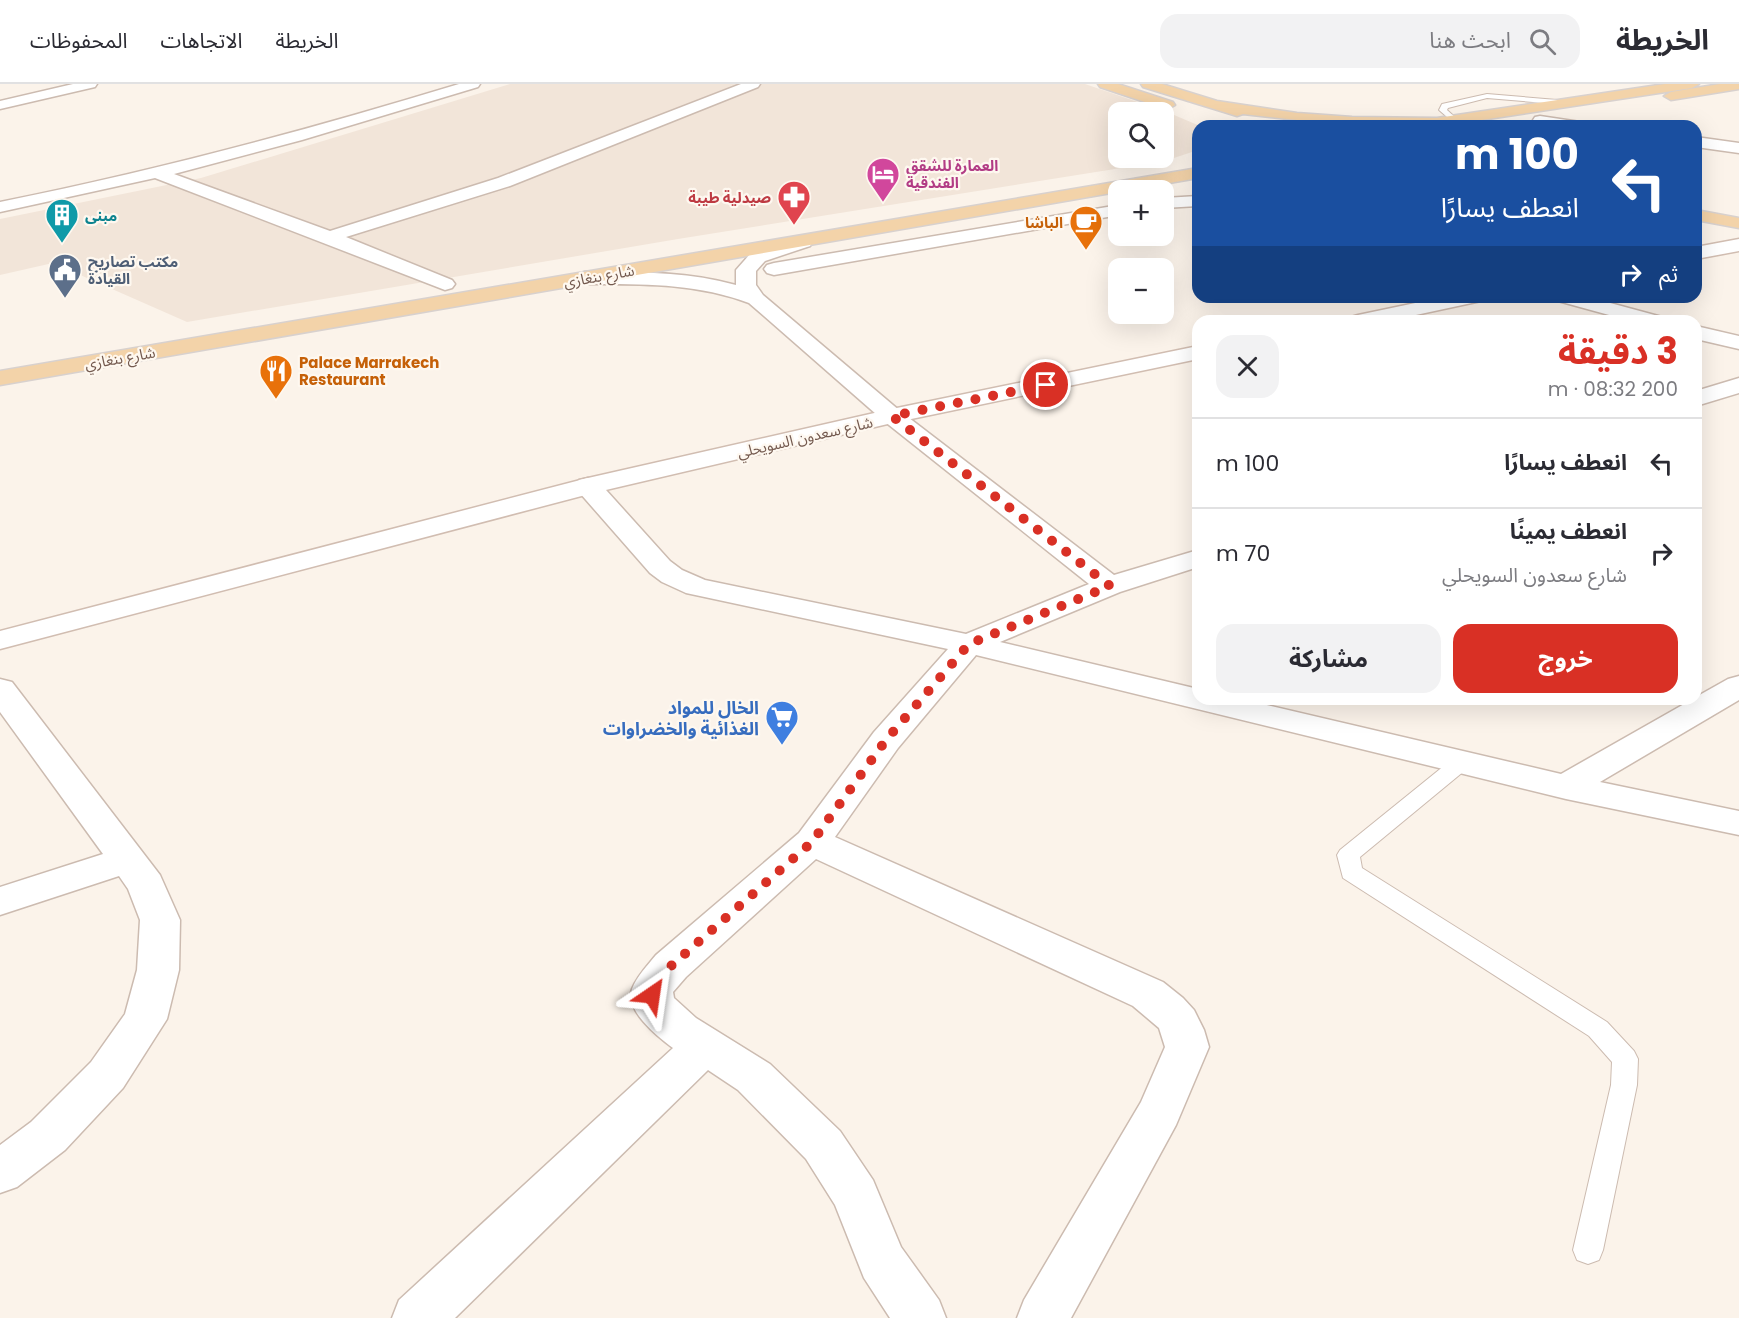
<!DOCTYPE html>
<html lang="ar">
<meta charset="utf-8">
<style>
:root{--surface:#fff;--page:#f2f2f3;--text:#2b2b33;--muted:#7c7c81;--line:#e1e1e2;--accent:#d93025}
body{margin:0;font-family:Poppins,"Noto Sans Arabic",sans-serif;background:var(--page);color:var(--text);direction:rtl;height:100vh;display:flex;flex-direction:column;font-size:22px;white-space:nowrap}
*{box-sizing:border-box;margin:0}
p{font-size:20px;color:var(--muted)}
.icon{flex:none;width:33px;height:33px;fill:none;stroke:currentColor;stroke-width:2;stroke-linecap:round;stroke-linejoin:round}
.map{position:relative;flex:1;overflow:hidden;direction:ltr}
.sheet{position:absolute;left:1192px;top:231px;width:510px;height:390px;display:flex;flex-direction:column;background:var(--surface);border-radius:18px;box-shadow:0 6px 24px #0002;direction:rtl}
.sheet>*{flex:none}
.hud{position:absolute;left:1192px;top:36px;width:510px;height:183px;border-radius:18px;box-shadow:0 6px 24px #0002;direction:rtl;background:#1a4fa0;color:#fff;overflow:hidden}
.buttons{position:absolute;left:1108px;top:18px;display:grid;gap:12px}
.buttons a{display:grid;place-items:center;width:66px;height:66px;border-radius:12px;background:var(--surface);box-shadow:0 6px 24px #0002;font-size:30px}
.pin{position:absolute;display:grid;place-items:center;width:51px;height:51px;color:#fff;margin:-26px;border:3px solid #fff;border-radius:50%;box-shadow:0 2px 6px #0007}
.me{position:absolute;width:66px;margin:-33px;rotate:32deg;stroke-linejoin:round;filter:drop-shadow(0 0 4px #0008)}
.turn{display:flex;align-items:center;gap:21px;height:126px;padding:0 24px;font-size:27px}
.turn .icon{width:78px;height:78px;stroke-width:2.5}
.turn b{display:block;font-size:42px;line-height:51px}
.then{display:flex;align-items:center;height:57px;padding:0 24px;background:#0003;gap:12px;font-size:22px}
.round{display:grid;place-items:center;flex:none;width:63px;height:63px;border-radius:18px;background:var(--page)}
.summary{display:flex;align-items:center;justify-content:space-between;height:102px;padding:0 24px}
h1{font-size:36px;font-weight:700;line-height:45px;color:var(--accent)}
.cta{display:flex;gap:12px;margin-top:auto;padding:12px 24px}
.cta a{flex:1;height:69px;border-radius:18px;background:var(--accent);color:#fff;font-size:24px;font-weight:700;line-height:69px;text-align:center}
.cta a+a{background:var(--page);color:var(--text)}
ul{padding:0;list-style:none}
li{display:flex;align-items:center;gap:18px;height:90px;padding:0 24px;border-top:2px solid var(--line)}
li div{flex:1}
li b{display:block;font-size:22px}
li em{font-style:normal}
header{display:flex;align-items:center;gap:36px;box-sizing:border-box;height:84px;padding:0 30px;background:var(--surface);border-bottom:2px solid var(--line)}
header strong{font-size:28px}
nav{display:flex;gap:33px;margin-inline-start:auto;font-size:21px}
.search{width:420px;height:54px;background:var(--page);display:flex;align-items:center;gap:15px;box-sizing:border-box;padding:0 21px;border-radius:18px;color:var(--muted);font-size:22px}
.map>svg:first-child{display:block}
</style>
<header>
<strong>الخريطة</strong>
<div class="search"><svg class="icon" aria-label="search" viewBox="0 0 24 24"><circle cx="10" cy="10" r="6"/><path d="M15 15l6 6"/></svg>ابحث هنا</div>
<nav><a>الخريطة</a><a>الاتجاهات</a><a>المحفوظات</a></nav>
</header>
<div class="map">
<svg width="1739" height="1234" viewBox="0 0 1739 1234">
<rect width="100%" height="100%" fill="#fbf3ea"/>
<path fill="#f2e5d9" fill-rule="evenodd" d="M510,0H1085L1167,28L1200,42L1198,66L1165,77L678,155L187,238L53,179L0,191V135L201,94ZM1119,28H1164V74H1119Z"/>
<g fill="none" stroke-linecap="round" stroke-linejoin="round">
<g stroke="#ccbbb0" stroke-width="2">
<path id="lane" d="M1487,10L1569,17L1573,19L1569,21L1487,14L1448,24L1447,26L1458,36L1454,39L1439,26L1442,20Z
M1462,671L1469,673L1472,678L1469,683L1360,773L1362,784L1607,938L1634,967L1638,975L1637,1001L1603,1166L1599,1176L1588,1180L1577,1176L1573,1166L1611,1001L1612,978L1589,952L1343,794L1337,771L1340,766L1455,673Z"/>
</g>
<g stroke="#ccbbb0" stroke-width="3">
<path id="street" d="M73,0H97L95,3L0,25V17Z
M459,0H480L478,3L302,56L174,90L330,147L498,94L741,0H760L758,3L510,102L346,153L452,196L455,200L452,204L445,206L155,94L0,128V118C155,87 308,46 459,0Z
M1540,32L1580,38L1587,42H1551L1535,39L1533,36L1535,33Z
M1696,53L1739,59V69L1696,63Z
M1198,112V122L1164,124V114Z
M1119,121V131L774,191L767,189L764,185L767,181L774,179Z
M803,152L810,154L812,158L810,162L765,177L756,187V201L763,211L900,327L1114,491L1198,466V483L1120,508L1000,558L1198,605V615H1241L1561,690L1693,615H1696V613L1728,595L1739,592V616L1600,698L1739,727V751L1566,715L976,571L898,664L835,753L1163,898L1183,914L1194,926L1204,946L1209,963L1176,1041L1071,1234H1017L1024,1216L1141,1018L1165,963L1159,944L1133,922L816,775L686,893L673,908L674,914L696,934L770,980L840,1047L873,1096L901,1163L939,1216L946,1234H890L864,1194L835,1121L806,1075L738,1006L708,986L455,1234H392L399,1216L673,964C659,954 624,926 632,905C637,892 647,882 656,871L799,749L874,648L948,565L686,509L662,498L650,489L579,408L575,402L579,396L588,394L597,396L670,477L682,486L705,496L966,550L1089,500L884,337L749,219C695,199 642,200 585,200L578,198L575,194L578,190L585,188C636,188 686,187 736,201V186L751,169Z
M1555,213H1588L1662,233L1665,237H1631L1558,217Z
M1696,242L1739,252V265L1696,255Z
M1739,294V309L1696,322V307Z
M0,595L12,598L160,791L180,836L179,886L167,935L123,1004L65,1066L17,1103L0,1109V1061L31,1038L91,978L125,930L137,886L140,836L128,805L119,792L0,831V803L103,770L0,628Z"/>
</g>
<g stroke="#d1bdb1" stroke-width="3">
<path id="secondary" d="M1739,155V167L1696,175V163Z
M1444,213H1484L1481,217L1388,237H1348L1351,233L1358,231Z
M1198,262V275L892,339L593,409L0,565V547L588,394L892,325Z"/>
</g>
<g stroke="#d8d1ce" stroke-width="3">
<path id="primary" d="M1098,0H1118L1173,18L1175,21L1168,25L1163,24L1100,3Z
M1141,0H1162L1217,17L1297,29L1352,33L1437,34L1665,0H1699L1692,4L1442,42H1352L1243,30L1237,32L1143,3Z
M1720,0H1739V5L1671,16L1664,12L1671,8Z
M1198,84V94L0,301V287Z
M1696,126L1739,134V144L1696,136Z"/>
</g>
<use href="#lane" fill="#fff" fill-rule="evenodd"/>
<use href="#street" fill="#fff" fill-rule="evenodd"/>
<use href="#secondary" fill="#fff" fill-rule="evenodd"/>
<use href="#primary" fill="#f3d3a9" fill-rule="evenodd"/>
</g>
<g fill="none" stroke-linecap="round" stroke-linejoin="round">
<path stroke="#d93025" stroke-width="10" stroke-dasharray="0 18" d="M652,911L653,905L671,882L812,758L886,656L969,560L1110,502L892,332L1046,301"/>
</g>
<defs>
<g id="hotel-pin" transform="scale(1.725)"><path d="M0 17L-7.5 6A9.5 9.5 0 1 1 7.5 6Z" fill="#d1479c" stroke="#fef8f0"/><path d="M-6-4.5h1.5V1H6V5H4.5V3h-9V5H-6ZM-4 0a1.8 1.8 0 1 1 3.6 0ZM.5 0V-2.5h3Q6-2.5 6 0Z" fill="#fff"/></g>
<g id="pharmacy-pin" transform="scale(1.725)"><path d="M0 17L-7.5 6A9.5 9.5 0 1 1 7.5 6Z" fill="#e0444e" stroke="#fef8f0"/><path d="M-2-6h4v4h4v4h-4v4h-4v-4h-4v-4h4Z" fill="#fff"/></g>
<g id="building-pin" transform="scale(1.725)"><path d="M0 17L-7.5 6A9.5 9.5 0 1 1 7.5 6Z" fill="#0f9aa8" stroke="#fef8f0"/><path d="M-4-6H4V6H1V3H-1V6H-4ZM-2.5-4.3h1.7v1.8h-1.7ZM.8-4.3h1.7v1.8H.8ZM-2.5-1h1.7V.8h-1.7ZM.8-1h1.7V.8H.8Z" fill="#fff"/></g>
<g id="cafe-pin" transform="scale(1.725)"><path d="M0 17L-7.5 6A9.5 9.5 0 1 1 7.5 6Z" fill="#e8710a" stroke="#fef8f0"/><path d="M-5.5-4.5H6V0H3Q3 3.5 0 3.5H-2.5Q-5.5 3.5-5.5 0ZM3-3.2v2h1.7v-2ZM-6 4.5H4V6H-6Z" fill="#fff"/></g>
<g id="civic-pin" transform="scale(1.725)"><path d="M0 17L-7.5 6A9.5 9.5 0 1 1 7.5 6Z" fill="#5c6f8a" stroke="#fef8f0"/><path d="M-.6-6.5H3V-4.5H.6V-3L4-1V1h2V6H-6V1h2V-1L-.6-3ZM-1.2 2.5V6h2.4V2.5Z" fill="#fff"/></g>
<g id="restaurant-pin" transform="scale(1.725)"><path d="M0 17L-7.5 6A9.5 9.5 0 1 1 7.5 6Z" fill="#e8710a" stroke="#fef8f0"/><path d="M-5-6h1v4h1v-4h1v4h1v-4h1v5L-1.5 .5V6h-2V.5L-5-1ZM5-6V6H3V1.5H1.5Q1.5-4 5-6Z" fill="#fff"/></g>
<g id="supermarket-pin" transform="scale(1.725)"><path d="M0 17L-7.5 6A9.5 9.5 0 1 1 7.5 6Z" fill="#3f7fe0" stroke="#fef8f0"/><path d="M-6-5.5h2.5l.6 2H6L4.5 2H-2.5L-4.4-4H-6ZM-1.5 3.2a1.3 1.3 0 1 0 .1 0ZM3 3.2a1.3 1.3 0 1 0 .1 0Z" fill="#fff"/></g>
</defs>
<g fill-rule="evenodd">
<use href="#hotel-pin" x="883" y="90"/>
<use href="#pharmacy-pin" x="794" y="113"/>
<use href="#building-pin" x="62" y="131"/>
<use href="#cafe-pin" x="1086" y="138"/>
<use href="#civic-pin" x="65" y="186"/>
<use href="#restaurant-pin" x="276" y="287"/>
<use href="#supermarket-pin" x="782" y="633"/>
</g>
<g text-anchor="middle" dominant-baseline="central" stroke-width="4.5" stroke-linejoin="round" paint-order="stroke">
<g font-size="15" font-weight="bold" fill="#b23c85" stroke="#fef8f0" text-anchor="start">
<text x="906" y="81">العمارة للشقق<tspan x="906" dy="17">الفندقية</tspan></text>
</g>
<g font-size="15" font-weight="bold" fill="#be3a42" stroke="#fef8f0" text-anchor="end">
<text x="771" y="113">صيدلية طيبة</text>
</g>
<g font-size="15" font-weight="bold" fill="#0d838f" stroke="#fef8f0" text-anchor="start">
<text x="85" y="131">مبنى</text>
</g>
<g font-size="15" font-weight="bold" fill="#c56008" stroke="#fef8f0" text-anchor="end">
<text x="1063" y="138">الباشا</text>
<text x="299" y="278" text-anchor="start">Palace Marrakech<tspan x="299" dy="17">Restaurant</tspan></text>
</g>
<g font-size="15" font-weight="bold" fill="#4e5e75" stroke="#fef8f0" text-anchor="start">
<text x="88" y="177">مكتب تصاريح<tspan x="88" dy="17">القيادة</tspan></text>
</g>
<g font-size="15" fill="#745a4f" stroke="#fef8f0">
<text transform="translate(599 192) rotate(-10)">شارع بنغازي</text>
<text transform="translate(120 274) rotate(-10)">شارع بنغازي</text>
<text transform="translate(805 353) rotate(-13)">شارع سعدون السويحلي</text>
</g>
<g font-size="18" font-weight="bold" fill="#366cbe" stroke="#fef8f0" text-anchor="end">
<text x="759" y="623">الخال للمواد<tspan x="759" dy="21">الغذائية والخضراوات</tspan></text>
</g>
</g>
</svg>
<div class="buttons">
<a><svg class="icon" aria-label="search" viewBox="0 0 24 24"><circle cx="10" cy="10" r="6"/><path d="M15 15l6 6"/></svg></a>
<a>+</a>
<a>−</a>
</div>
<div class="pin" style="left:1046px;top:301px;background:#d93025"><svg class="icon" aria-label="arrive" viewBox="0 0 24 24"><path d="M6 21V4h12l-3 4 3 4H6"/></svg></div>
<svg class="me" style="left:652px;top:911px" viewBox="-20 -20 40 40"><path d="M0-17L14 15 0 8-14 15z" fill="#d93025" stroke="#fff" stroke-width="4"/></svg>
<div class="hud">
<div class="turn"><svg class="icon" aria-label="left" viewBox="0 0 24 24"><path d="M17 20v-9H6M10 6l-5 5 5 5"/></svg><div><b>100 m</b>انعطف يسارًا</div></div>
<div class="then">ثم<svg class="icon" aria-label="right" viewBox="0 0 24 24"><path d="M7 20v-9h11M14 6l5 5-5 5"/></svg></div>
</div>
<section class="sheet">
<div class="summary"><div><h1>3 دقيقة</h1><p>200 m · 08:32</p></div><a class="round"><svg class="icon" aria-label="close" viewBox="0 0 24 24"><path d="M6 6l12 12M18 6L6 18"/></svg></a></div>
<ul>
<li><svg class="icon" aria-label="left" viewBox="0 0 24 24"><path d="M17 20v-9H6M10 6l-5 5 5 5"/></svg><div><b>انعطف يسارًا</b></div><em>100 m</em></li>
<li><svg class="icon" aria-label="right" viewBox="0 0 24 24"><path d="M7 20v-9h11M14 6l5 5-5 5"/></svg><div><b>انعطف يمينًا</b><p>شارع سعدون السويحلي</p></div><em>70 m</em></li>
</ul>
<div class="cta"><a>خروج</a><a>مشاركة</a></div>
</section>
</div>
